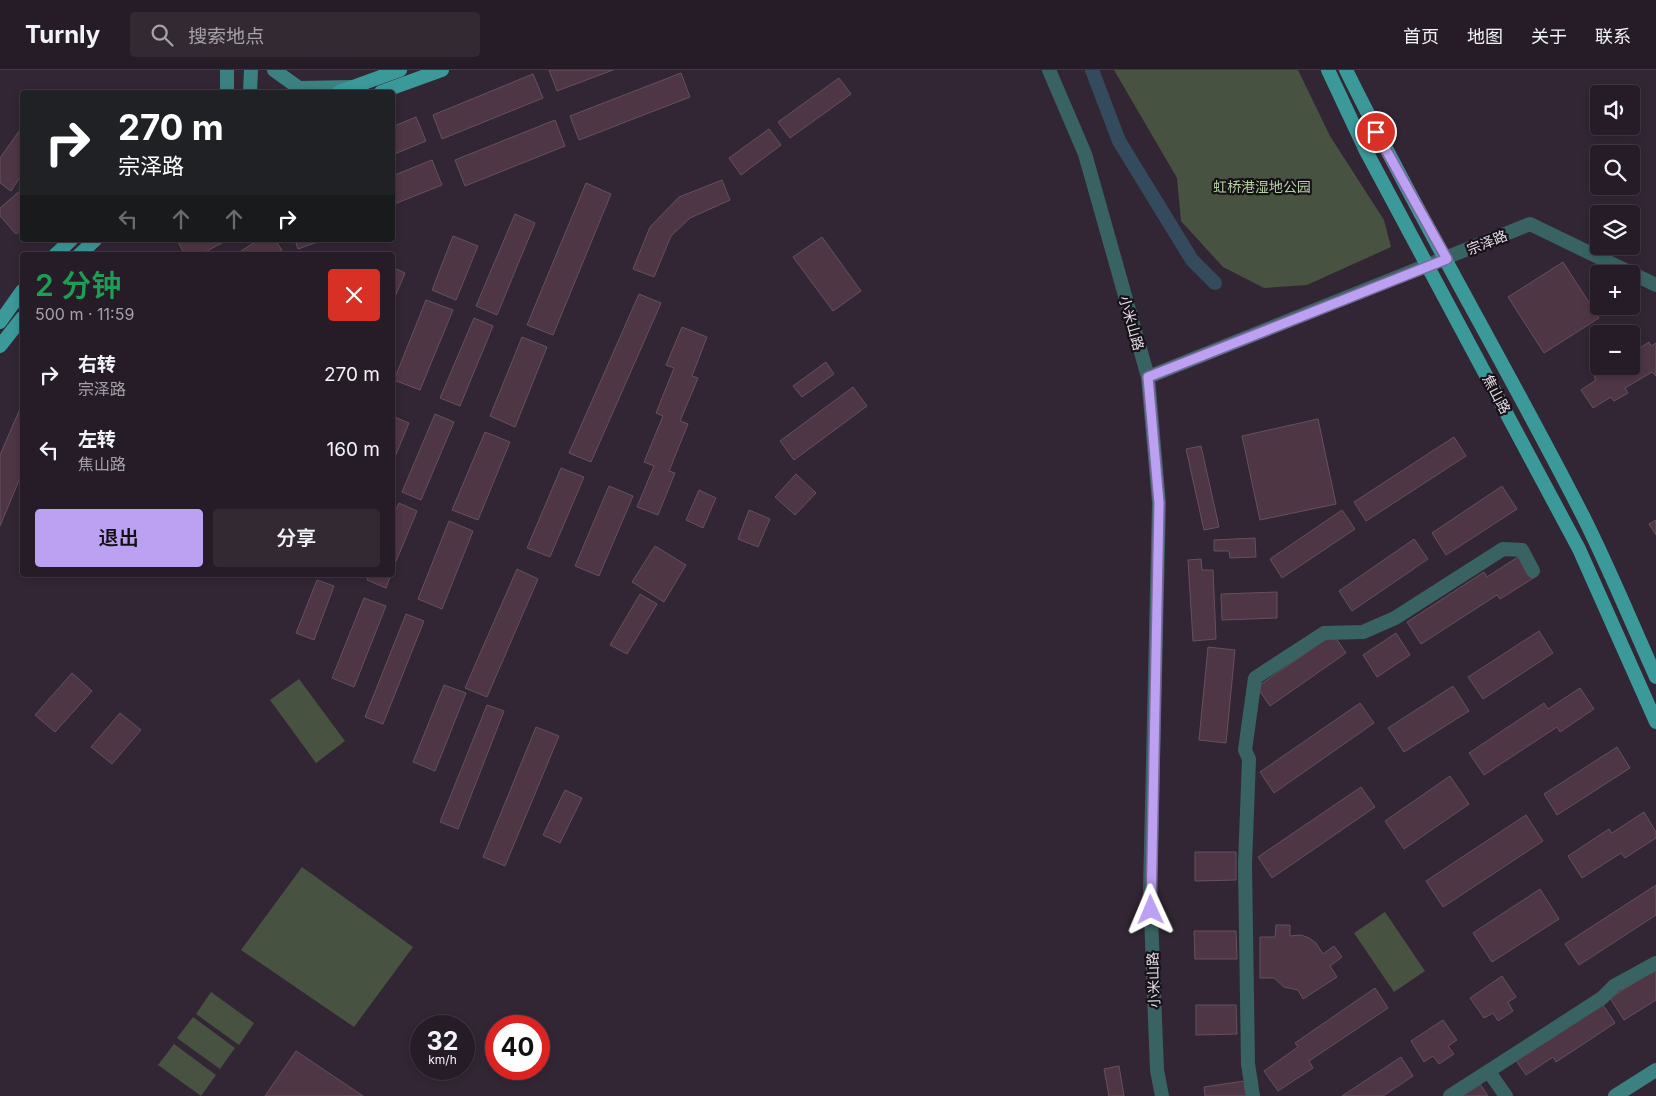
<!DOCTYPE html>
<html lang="zh">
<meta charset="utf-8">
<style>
:root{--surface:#261c27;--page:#322933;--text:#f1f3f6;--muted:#a4a1a7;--line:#423a44;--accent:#bca0f2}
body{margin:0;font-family:Inter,"Noto Sans SC",sans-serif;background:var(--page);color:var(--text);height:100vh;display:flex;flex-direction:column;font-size:19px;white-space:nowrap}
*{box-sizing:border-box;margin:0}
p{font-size:16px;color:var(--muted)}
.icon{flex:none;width:28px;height:28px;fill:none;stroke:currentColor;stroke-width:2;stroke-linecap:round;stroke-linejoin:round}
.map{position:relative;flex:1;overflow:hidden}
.drawer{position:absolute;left:20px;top:182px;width:375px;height:325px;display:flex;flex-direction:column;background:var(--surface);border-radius:5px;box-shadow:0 2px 8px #0003,0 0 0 1px var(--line)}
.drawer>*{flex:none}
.guide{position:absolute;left:20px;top:20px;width:375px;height:152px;border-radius:5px;box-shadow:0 2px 8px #0003,0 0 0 1px var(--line);background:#202124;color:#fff;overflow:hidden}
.buttons{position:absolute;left:1590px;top:15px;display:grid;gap:10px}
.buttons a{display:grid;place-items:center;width:50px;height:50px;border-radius:5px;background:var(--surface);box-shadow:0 2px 8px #0003,0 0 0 1px var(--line);font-size:25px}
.speed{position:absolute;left:410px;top:945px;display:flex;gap:10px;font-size:25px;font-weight:700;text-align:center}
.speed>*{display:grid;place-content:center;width:65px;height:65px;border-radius:50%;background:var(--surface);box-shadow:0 2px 8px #0003,0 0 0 1px var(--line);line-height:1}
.speed small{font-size:12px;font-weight:400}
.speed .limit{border:8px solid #d22;background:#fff;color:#111}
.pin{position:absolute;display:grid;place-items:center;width:42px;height:42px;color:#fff;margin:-21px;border:2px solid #fff;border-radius:50%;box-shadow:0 1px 5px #0007}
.me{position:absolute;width:55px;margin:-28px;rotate:359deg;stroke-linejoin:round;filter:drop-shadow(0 0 4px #0008)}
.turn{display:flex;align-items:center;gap:18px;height:105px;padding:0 15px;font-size:22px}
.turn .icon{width:65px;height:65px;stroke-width:2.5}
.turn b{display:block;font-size:35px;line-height:42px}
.lanes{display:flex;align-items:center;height:48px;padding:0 15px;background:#0003;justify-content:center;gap:25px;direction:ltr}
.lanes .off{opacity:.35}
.round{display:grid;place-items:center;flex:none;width:52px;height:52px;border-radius:5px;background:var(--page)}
.head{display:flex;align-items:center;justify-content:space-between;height:85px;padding:0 15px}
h1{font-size:30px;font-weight:600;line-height:38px;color:#1e9e55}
.button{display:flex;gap:10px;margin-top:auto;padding:10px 15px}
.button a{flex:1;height:58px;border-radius:5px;background:var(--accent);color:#111;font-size:20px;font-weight:600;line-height:58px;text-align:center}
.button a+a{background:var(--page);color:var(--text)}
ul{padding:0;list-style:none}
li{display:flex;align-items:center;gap:15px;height:75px;padding:0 15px}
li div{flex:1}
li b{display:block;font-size:19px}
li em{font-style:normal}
header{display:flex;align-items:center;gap:30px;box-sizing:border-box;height:70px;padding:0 25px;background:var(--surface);border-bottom:1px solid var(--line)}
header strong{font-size:24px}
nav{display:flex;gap:28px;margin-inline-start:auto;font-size:18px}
.search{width:350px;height:45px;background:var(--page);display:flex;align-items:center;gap:12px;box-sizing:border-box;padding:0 18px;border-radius:5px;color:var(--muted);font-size:19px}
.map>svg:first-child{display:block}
</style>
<header>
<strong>Turnly</strong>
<div class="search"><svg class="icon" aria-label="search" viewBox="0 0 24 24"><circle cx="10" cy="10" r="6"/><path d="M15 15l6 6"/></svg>搜索地点</div>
<nav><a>首页</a><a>地图</a><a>关于</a><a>联系</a></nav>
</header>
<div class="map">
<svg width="1656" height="1026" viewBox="0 0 1656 1026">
<rect width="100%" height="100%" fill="#322634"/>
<path fill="#475241" d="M1114,0H1298L1330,66L1384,150L1391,177L1307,215L1264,218L1223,197L1181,151L1177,108Z
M299,609L345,671L316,693L270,630Z
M302,797L413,877L354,957L241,880Z
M1385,842L1425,901L1394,922L1354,863Z
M211,922L254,953L239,975L196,944Z
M193,947L235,978L220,999L177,968Z
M174,974L216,1005L201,1026L158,995Z"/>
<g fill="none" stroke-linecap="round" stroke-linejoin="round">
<path stroke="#344b5e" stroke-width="14" d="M1092,0L1119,71L1192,190L1215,213"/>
</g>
<path fill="#4f3645" stroke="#65515c" d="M549,0H613L557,21Z
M681,3L690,27L579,70L570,46Z
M533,4L543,28L442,69L433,45Z
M839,8L851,24L790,68L778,52Z
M416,47L426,71L392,85V57Z
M555,50L565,76L465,116L455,90Z
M22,57V104L11,121L0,113V88Z
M769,59L781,75L741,105L729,88Z
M432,90L442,115L392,135V106Z
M722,110L730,130L690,148L671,166L654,207L633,199L650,157L679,127Z
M586,113L611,124L553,265L527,255Z
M22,119V159L16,164L0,146V138Z
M515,144L535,153L497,245L476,236Z
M453,166L478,176L456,230L432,220Z
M822,167L861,221L833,241L793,187Z
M177,170H227L200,185H185Z
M258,170H275L282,180L274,185H235Z
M295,170H323L298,179Z
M1563,192L1599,248L1544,283L1508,227Z
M392,197L405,203L392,234Z
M639,224L661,233L591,392L569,383Z
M426,230L453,240L420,320L394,310Z
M474,248L493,256L460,336L440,328Z
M682,257L707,267L692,306L698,308L680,351L688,354L669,401L675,403L658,445L637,437L654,396L644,392L663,346L656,343L674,298L666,295Z
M522,267L547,277L515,357L490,346Z
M1649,272L1651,276L1656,273V306L1652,302L1625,318L1628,323L1614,331L1611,327L1593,338L1581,320L1596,310L1594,307L1605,300L1607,303L1618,296H1631V288L1640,283L1637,280Z
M826,292L834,304L802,327L793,316Z
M853,317L867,336L794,390L780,371Z
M22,334V403L0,456V385Z
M435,344L454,352L421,430L402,422Z
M392,346L409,353L392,394Z
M1318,349L1336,434L1260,450L1242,366Z
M485,362L510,372L478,450L452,440Z
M1454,367L1466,386L1366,451L1354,432Z
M1201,376L1219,457L1204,460L1186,379Z
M561,398L584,407L550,487L527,478Z
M796,404L816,423L795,445L775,427Z
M609,416L633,426L599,506L575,496Z
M1502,416L1517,439L1446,485L1432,463Z
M699,420L716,428L703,458L686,450Z
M399,433L417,441L392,501V448Z
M749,440L770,449L758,477L738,469Z
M1342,440L1355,459L1282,508L1270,489Z
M1656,450V465L1649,454Z
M449,451L473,461L442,539L418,529Z
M1255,468L1256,487L1230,488L1229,481H1214V470Z
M1414,469L1428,489L1352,541L1339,521Z
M655,476L686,495L664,532L632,512Z
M1521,485L1535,507L1500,529L1497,525L1421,574L1407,552L1484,502L1487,507Z
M1201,489L1202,500H1213L1216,569L1193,571L1188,490Z
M517,499L538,509L487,627L465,618Z
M369,505H391L386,518L367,510Z
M317,510L334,516L314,570L296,563Z
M1277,522V548L1222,550L1221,524Z
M640,524L657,534L627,584L610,575Z
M364,528L386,536L354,617L332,608Z
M406,544L424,551L383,654L365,647Z
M1539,561L1553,583L1483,629L1468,607Z
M1396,563L1410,585L1377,607L1363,585Z
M1333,564L1346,583L1270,636L1257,617Z
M1208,577L1235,580L1226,673L1199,670Z
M72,603L92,621L55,662L35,645Z
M444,615L466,623L435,701L413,692Z
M1453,616L1469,641L1404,682L1388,658Z
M1580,618L1594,639L1560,662L1557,657L1484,705L1469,683L1544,633L1548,639Z
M1360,633L1374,653L1274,723L1260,702Z
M487,635L504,641L458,759L440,752Z
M120,643L141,660L112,694L91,677Z
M536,657L559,666L505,796L483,787Z
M1617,677L1630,698L1557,745L1544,724Z
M1450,706L1469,734L1404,779L1385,751Z
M1361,717L1375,737L1272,808L1258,787Z
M565,720L582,728L560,773L543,765Z
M1644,742L1656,762V768L1625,788L1621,783L1582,808L1568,786L1609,759L1612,763Z
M1526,745L1543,771L1443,837L1426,811Z
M1195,782H1236V810L1195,811Z
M1656,815V845L1579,895L1565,874Z
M1540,819L1559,849L1492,892L1473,863Z
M1276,855H1290V866L1301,865L1309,868L1316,873L1323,884L1334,876L1342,887L1330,896L1337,907L1303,929L1298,920L1284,917L1274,908H1260V867H1275Z
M1194,861H1236L1237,889H1195Z
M1656,899V930L1624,950L1610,928Z
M1502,906L1516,927L1508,932L1513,941L1498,951L1493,943L1484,948L1470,928Z
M1375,918L1388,938L1309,991L1313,998L1278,1021L1264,1001L1298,977L1295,973Z
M1601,932L1615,953L1556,992L1553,987L1526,1005L1511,983Z
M1196,935H1236L1237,964L1196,965Z
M1443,950L1457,970L1448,976L1454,984L1439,994L1433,986L1424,992L1411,971Z
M296,981L363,1026H265Z
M1401,987L1413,1006L1383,1026H1342Z
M1119,996L1124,1026H1109L1104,999Z
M1476,1008L1488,1026H1450Z
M1244,1011L1246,1026H1205L1204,1017Z"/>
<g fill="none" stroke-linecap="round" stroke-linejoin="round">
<path stroke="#396362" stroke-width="14" d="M1148,307L1530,154L1656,215
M1489,1002L1506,1026
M1253,1026L1248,994L1245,794L1249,689L1245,680L1255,608L1324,563L1363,562L1395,548L1503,479L1522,480L1533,501
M1450,1026L1602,928L1614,916L1656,893"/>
<path stroke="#396362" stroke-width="14" d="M1049,0L1085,84L1148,307L1159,433L1150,820L1157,1000L1162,1026"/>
<path stroke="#3c8181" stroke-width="14" d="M274,0L299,18L353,17
M227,22V0
M250,22L251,0
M1615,1026L1656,1000"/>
<path stroke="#3b9999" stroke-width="14" d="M1328,0L1366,81L1579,479L1656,652
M1346,0C1421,152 1507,297 1584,448C1610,500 1632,554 1656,607
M339,22L400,0
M381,22L442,0
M55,185L71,170
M79,185L95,170
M0,252L22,221
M0,276L22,248"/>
</g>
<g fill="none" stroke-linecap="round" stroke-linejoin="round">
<g stroke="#7a689d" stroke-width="12">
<path id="route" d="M1151,840L1159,433L1148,307L1447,189L1376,62"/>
</g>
<use href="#route" stroke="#bca0f2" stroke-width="9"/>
</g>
<g text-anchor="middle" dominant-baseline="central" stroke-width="4.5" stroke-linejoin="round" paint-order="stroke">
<g font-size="14" fill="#b2d0a0" stroke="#171118">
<text x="1262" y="116">虹桥港湿地公园</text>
</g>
<g font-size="14" fill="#e5dde6" stroke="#171118">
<text transform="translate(1487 172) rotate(-22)">宗泽路</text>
<text transform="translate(1132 253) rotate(74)">小米山路</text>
<text transform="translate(1497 324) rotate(62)">焦山路</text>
<text transform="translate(1153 910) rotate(-92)">小米山路</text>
</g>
</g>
</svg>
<div class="buttons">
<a><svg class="icon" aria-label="sound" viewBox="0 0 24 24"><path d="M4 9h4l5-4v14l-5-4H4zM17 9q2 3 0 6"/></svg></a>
<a><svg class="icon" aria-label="search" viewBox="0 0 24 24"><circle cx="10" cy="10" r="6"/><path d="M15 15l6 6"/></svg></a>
<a><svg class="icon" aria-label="layers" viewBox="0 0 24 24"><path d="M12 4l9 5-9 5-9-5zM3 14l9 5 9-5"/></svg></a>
<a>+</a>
<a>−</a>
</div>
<div class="speed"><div>32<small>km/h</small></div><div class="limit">40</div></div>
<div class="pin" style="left:1376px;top:62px;background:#d93025"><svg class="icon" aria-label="arrive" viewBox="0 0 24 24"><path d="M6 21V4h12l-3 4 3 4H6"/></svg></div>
<svg class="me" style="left:1151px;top:840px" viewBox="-20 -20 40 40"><path d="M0-17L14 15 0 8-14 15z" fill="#bca0f2" stroke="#fff" stroke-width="4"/></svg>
<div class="guide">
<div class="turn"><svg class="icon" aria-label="right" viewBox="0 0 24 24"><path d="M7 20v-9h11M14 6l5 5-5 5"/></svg><div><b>270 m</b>宗泽路</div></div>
<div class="lanes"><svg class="icon off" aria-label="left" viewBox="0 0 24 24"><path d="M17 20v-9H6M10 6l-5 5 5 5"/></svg><svg class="icon off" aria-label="ahead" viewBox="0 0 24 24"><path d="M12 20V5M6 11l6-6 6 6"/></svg><svg class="icon off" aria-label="ahead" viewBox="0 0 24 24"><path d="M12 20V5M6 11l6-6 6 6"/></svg><svg class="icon" aria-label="right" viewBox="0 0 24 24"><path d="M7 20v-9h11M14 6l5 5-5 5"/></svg></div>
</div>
<section class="drawer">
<div class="head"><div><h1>2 分钟</h1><p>500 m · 11:59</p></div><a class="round" style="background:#d93025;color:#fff"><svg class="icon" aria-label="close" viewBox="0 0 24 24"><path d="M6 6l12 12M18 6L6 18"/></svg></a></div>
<ul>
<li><svg class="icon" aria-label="right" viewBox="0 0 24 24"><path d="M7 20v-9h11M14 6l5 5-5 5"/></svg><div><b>右转</b><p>宗泽路</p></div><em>270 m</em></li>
<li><svg class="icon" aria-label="left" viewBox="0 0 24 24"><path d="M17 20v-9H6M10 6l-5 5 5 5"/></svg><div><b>左转</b><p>焦山路</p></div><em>160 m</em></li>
</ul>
<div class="button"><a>退出</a><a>分享</a></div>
</section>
</div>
